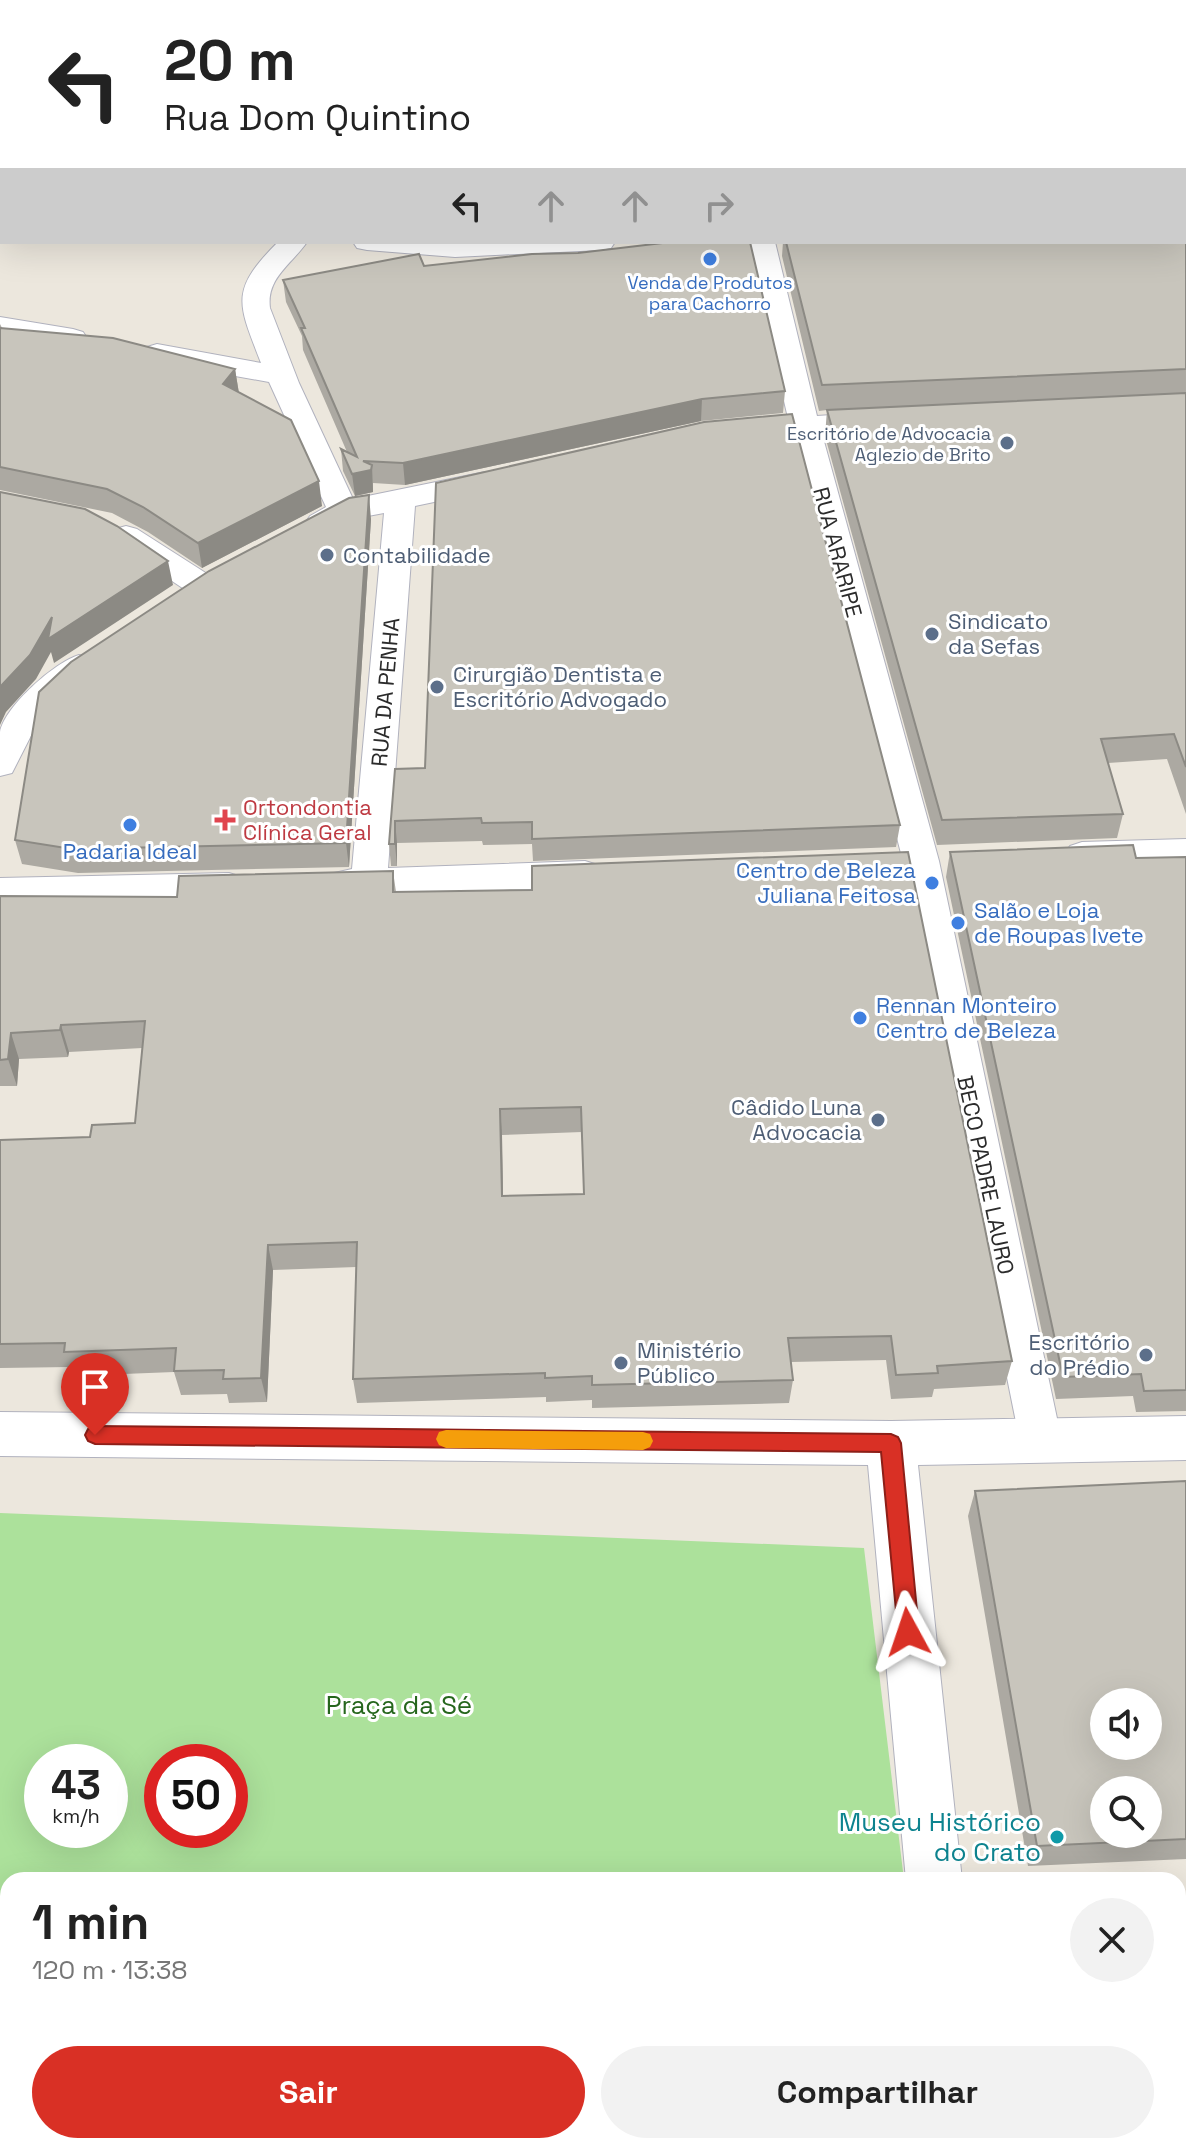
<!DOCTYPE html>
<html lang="pt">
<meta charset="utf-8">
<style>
:root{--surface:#fff;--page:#f2f2f2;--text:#222;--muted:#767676;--accent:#d93025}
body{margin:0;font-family:"Space Grotesk",sans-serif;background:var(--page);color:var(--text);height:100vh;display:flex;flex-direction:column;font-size:30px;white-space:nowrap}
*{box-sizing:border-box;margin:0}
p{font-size:26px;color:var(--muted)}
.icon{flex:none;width:44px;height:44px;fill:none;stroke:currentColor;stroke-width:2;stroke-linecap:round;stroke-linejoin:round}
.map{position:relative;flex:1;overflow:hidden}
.details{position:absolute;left:0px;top:1872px;width:1186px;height:282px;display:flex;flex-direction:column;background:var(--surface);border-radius:24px 24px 0 0;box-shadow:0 8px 32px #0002}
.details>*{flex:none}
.guide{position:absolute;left:0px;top:0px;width:1186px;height:244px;box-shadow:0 8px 32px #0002;background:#fff;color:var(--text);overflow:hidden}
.tools{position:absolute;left:1090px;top:1688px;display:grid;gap:16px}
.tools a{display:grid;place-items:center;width:72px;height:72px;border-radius:50%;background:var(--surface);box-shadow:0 8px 32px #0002;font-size:40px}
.speed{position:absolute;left:24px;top:1744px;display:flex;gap:16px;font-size:40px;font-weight:700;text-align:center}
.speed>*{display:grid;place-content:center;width:104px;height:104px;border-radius:50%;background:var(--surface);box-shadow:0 8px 32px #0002;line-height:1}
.speed small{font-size:20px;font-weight:400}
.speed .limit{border:12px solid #d22;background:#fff;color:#111}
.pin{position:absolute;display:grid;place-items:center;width:68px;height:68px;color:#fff;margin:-82px -34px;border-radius:50% 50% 50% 0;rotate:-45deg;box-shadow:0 0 8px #0007}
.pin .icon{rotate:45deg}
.me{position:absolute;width:88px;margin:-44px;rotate:355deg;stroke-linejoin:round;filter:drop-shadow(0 0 6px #0008)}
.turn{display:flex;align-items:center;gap:28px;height:168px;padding:0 32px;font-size:36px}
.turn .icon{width:104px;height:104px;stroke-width:2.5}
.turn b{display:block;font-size:56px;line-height:68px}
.lanes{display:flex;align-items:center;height:76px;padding:0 32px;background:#0003;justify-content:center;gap:40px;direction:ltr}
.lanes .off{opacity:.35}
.round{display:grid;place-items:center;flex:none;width:84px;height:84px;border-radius:42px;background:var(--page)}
.overview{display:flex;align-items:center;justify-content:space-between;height:136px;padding:0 32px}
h1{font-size:48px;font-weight:800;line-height:60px}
.cta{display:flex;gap:16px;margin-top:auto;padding:16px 32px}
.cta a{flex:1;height:92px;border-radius:48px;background:var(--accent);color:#fff;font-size:32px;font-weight:800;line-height:92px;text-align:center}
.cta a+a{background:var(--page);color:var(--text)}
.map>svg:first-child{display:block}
</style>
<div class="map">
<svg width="1186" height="2153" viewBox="0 0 1186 2153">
<rect width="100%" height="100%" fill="#ece7dd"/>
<path fill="#ace19b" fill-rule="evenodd" d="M0,1513L864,1548L904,1880H8V2146H935L936,2153H0ZM42,1762H110V1830H42ZM162,1762H230V1830H162Z"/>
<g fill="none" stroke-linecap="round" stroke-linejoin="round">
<g stroke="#b1b2be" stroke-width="2">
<path id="street" d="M403,0H428L429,2H404Z
M2,57V76L1,77L0,58Z
M1184,133H1186V149H1184Z
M0,158L2,159V175L0,174Z
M1184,204H1186V220H1184Z
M278,242H307C292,264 266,278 270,308L299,383L353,499L485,472L496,475L500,482L496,489L415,506L388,868L585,861L598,865L603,874L598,883L585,887L343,896L330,892L325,883L330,874L352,869L384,513L352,519L321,533L310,530L305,523L310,516L326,507L269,382L157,362L147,359L143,353L147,347L157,344L261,363C238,303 229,291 278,242Z
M353,242H615L611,248L601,250L455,257L367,250L357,248Z
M747,242H775L817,416L876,412L887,414L891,421L887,428L822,434L939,861L1062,1442L1056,1455L1041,1461L1026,1455L1020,1442L903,861L792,436L741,439L730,437L726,430L730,423L788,418Z
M0,317L73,329L83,332L87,338L83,344L73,347L0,335Z
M126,526L137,529L212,577L217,585L212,593L201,596L190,593L115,543L110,536L115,529Z
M79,655L91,658L95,666L91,674L40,718L12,773L0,776C0,762 0,745 0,732C5,706 55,662 79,655Z
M1186,839V865L1082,868L1070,864L1064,855L1070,846L1082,842Z
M229,873L242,877L247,886L242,895L229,899L0,904V878Z"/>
</g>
<g stroke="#b1b2be" stroke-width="2">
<path id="secondary" d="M0,1412L891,1421L1186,1416V1460L918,1465L962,1880H906L868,1465L0,1456Z
M1178,1905H1186V1961H1178Z"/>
</g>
<use href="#street" fill="#fff" fill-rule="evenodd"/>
<use href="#secondary" fill="#fff" fill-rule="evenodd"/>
</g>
<path fill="#aca9a2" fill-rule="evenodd" d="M0,0H124V2H2V55H0Z
M458,0H1186V129H1184V2H460Z
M1186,215V814L1167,759L1108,763L1123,814L1117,838L937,845L825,436L827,410L819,411L782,256L783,242H1184Z
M424,266L785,391L783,413L701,421L405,485L373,483V492L355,496L343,471L341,449L347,452L303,350L302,336L286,302L283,280Z
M0,324L2,328L235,369L239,393L322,506L202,568L148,532L112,513L0,490Z
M371,519L349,867L78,873L22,864L15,840Z
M395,769L900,825L896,847L533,861L532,844L483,845L482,841L397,843V866H391L389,844Z
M950,852L1136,858L1186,857V1411L1136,1412L1133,1396L1056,1399L946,877Z
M393,871L396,892L1012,1361L1005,1385L934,1389L932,1397L891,1399L886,1360L791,1362L793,1380L789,1403L592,1408V1400L546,1402V1397L357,1403L353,1379L356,1267L273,1270L267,1402L229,1403L227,1394L181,1395L174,1372L73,1376L70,1367L0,1368V1140L90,1137L135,1123L142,1048L69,1052L68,1057L19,1059L17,1086H0V896L177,897ZM582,1132L584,1194L503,1196L502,1135Z
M1186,1481V1859L1028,1866L968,1516L975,1491Z
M1054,2146H1178L1186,2153H1056Z"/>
<path fill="#8c8a84" d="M1184,109H1186V129H1184Z
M235,369L239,394L223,384Z
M702,399L701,421L405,485L403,463Z
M372,465L373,492L355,496L352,474Z
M319,481L322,506L202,568L198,543Z
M369,495L371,519L349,867L346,843Z
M168,561L173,585L54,663L51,652L36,679L6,712L0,725V687L52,617Z
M395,821L397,843V866L395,844Z
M61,1025L69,1052L68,1057L60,1030Z
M11,1033L19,1059L17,1086L8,1059Z
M500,1109L502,1135L503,1221L502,1196Z
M268,1245L273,1270L267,1402L261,1378Z"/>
<path fill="#c8c5bc" stroke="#8c8a84" stroke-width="2" fill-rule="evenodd" d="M0,0H120V2H2V35L0,34Z
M131,0H349L348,2H129Z
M485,0H1185L1186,109H1184V2H488Z
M1184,215H1186V369L822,385L786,242H1184Z
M671,242H750L785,391L702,399L403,463L363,461L372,465L371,470L352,474L341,449L357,457L301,328H305L283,280L419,254L424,266L532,254L578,253Z
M0,328L113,338L235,369L223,384L291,420L319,481L198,543L143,507L107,489L0,467Z
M1186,393V767L1174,734L1101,739L1123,814L942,820L827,410Z
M792,414L900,825L532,839V822L482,823L481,818L395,821V844H389L395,769L425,768L436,483L704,422Z
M0,492L85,509L117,526L168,561L48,639L52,617L30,655L0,687Z
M369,495L346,843L72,849L15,840L39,692L71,662L209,571L349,498Z
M1133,845L1136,858L1186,857V1390L1144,1391L1141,1374L1063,1377L950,852Z
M908,852L1012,1361L937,1366L938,1373L896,1375L891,1336L788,1338L793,1380L592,1385V1376L545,1378V1373L353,1379L357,1242L268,1245L261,1378L223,1379L224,1370L174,1371L176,1348L64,1352L65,1343L0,1344V1140L90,1137L92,1125L135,1123L145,1021L61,1025L60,1030L11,1033L8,1059L0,1060V896L177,897L179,876L393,871V892L532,890V866ZM581,1107L584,1194L502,1196L500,1109Z
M1186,1481V1839L1037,1846L975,1491ZM1104,1702H1148V1746H1104ZM1104,1790H1148V1834H1104Z
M1178,2106L1186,2143V2153H1068L1067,2146H1178Z"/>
<path fill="#d93025" stroke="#8d1f18" stroke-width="2" d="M95,1426L891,1434L898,1437L901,1443L919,1632L916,1639L908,1642L901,1639L898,1632L881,1452L95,1444L88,1441L85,1435L88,1429Z"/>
<path fill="#f59e0b" d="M446,1430L643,1432L650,1434L653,1441L650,1447L643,1450L446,1448L439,1445L436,1439L439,1432Z"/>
<g fill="#3f7fe0" stroke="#fff" stroke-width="3">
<circle cx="710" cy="259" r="8"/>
<circle cx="130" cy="825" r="8"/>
<circle cx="932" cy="883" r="8"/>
<circle cx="958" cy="923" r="8"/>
<circle cx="860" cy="1018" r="8"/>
</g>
<g fill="#5c6f8a" stroke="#fff" stroke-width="3">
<circle cx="1007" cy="443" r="8"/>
<circle cx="327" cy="555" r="8"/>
<circle cx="932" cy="634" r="8"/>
<circle cx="437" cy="687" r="8"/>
<circle cx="878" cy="1120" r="8"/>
<circle cx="1146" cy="1355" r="8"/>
<circle cx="621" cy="1363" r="8"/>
</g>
<path fill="#e0444e" stroke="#fff" stroke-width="3" d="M221 808h8v8h8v8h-8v8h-8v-8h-8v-8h8z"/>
<circle fill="#0f9aa8" stroke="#fff" stroke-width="3" cx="1057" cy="1837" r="8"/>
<g text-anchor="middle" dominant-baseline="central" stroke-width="6" stroke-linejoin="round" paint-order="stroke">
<g font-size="18" fill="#366cbe" stroke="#fff">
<text x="710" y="282">Venda de Produtos<tspan x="710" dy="21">para Cachorro</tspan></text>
</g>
<g font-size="18" fill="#4e5e75" stroke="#fff" text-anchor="end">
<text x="991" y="433">Escritório de Advocacia<tspan x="991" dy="21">Aglezio de Brito</tspan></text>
</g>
<g font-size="22" fill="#2b2b2b" stroke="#fff">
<text transform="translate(838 552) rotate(75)">RUA ARARIPE</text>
<text transform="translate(385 692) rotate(-85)">RUA DA PENHA</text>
<text transform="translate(986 1175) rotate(78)">BECO PADRE LAURO</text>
</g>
<g font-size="22" fill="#4e5e75" stroke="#fff" text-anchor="start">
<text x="343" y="555">Contabilidade</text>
<text x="948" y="621">Sindicato<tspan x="948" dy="25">da Sefas</tspan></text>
<text x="453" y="674">Cirurgião Dentista e<tspan x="453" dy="25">Escritório Advogado</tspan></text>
<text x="862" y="1107" text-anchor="end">Câdido Luna<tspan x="862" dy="25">Advocacia</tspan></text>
<text x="1130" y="1342" text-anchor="end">Escritório<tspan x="1130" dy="25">do Prédio</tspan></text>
<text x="637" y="1350">Ministério<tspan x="637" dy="25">Público</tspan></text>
</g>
<g font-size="22" fill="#be3a42" stroke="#fff" text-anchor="start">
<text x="243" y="807">Ortondontia<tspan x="243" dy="25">Clínica Geral</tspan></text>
</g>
<g font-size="22" fill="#366cbe" stroke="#fff" text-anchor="start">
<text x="130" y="851" text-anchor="middle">Padaria Ideal</text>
<text x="916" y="870" text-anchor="end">Centro de Beleza<tspan x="916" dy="25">Juliana Feitosa</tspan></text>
<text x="974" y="910">Salão e Loja<tspan x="974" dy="25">de Roupas Ivete</tspan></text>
<text x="876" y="1005">Rennan Monteiro<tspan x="876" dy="25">Centro de Beleza</tspan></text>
</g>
<g font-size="26" fill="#25661c" stroke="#fff">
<text x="399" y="1705">Praça da Sé</text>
</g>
<g font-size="26" fill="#0d838f" stroke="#fff" text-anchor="end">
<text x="1041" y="1822">Museu Histórico<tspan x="1041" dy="30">do Crato</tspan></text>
</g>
</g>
</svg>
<div class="tools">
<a><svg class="icon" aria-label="sound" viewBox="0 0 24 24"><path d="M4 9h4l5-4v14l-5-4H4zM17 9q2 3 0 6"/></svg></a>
<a><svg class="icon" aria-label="search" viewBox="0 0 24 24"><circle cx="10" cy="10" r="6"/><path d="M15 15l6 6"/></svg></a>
</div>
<div class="speed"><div>43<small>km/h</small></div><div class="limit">50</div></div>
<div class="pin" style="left:95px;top:1435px;background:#d93025"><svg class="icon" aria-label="arrive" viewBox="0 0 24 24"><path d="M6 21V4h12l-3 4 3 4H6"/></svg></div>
<svg class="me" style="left:908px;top:1632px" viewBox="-20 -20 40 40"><path d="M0-17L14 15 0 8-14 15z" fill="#d93025" stroke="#fff" stroke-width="4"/></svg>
<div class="guide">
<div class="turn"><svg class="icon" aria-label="left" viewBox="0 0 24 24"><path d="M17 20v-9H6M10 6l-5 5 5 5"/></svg><div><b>20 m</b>Rua Dom Quintino</div></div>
<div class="lanes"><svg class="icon" aria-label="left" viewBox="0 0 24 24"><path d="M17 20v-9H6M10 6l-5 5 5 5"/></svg><svg class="icon off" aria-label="ahead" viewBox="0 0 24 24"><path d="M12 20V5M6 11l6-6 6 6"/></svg><svg class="icon off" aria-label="ahead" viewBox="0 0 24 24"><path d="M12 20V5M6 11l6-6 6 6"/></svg><svg class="icon off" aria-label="right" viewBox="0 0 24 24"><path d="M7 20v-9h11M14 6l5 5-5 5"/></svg></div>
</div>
<section class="details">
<div class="overview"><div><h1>1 min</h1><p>120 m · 13:38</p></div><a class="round"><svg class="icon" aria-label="close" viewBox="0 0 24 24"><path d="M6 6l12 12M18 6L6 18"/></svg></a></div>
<div class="cta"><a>Sair</a><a>Compartilhar</a></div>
</section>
</div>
